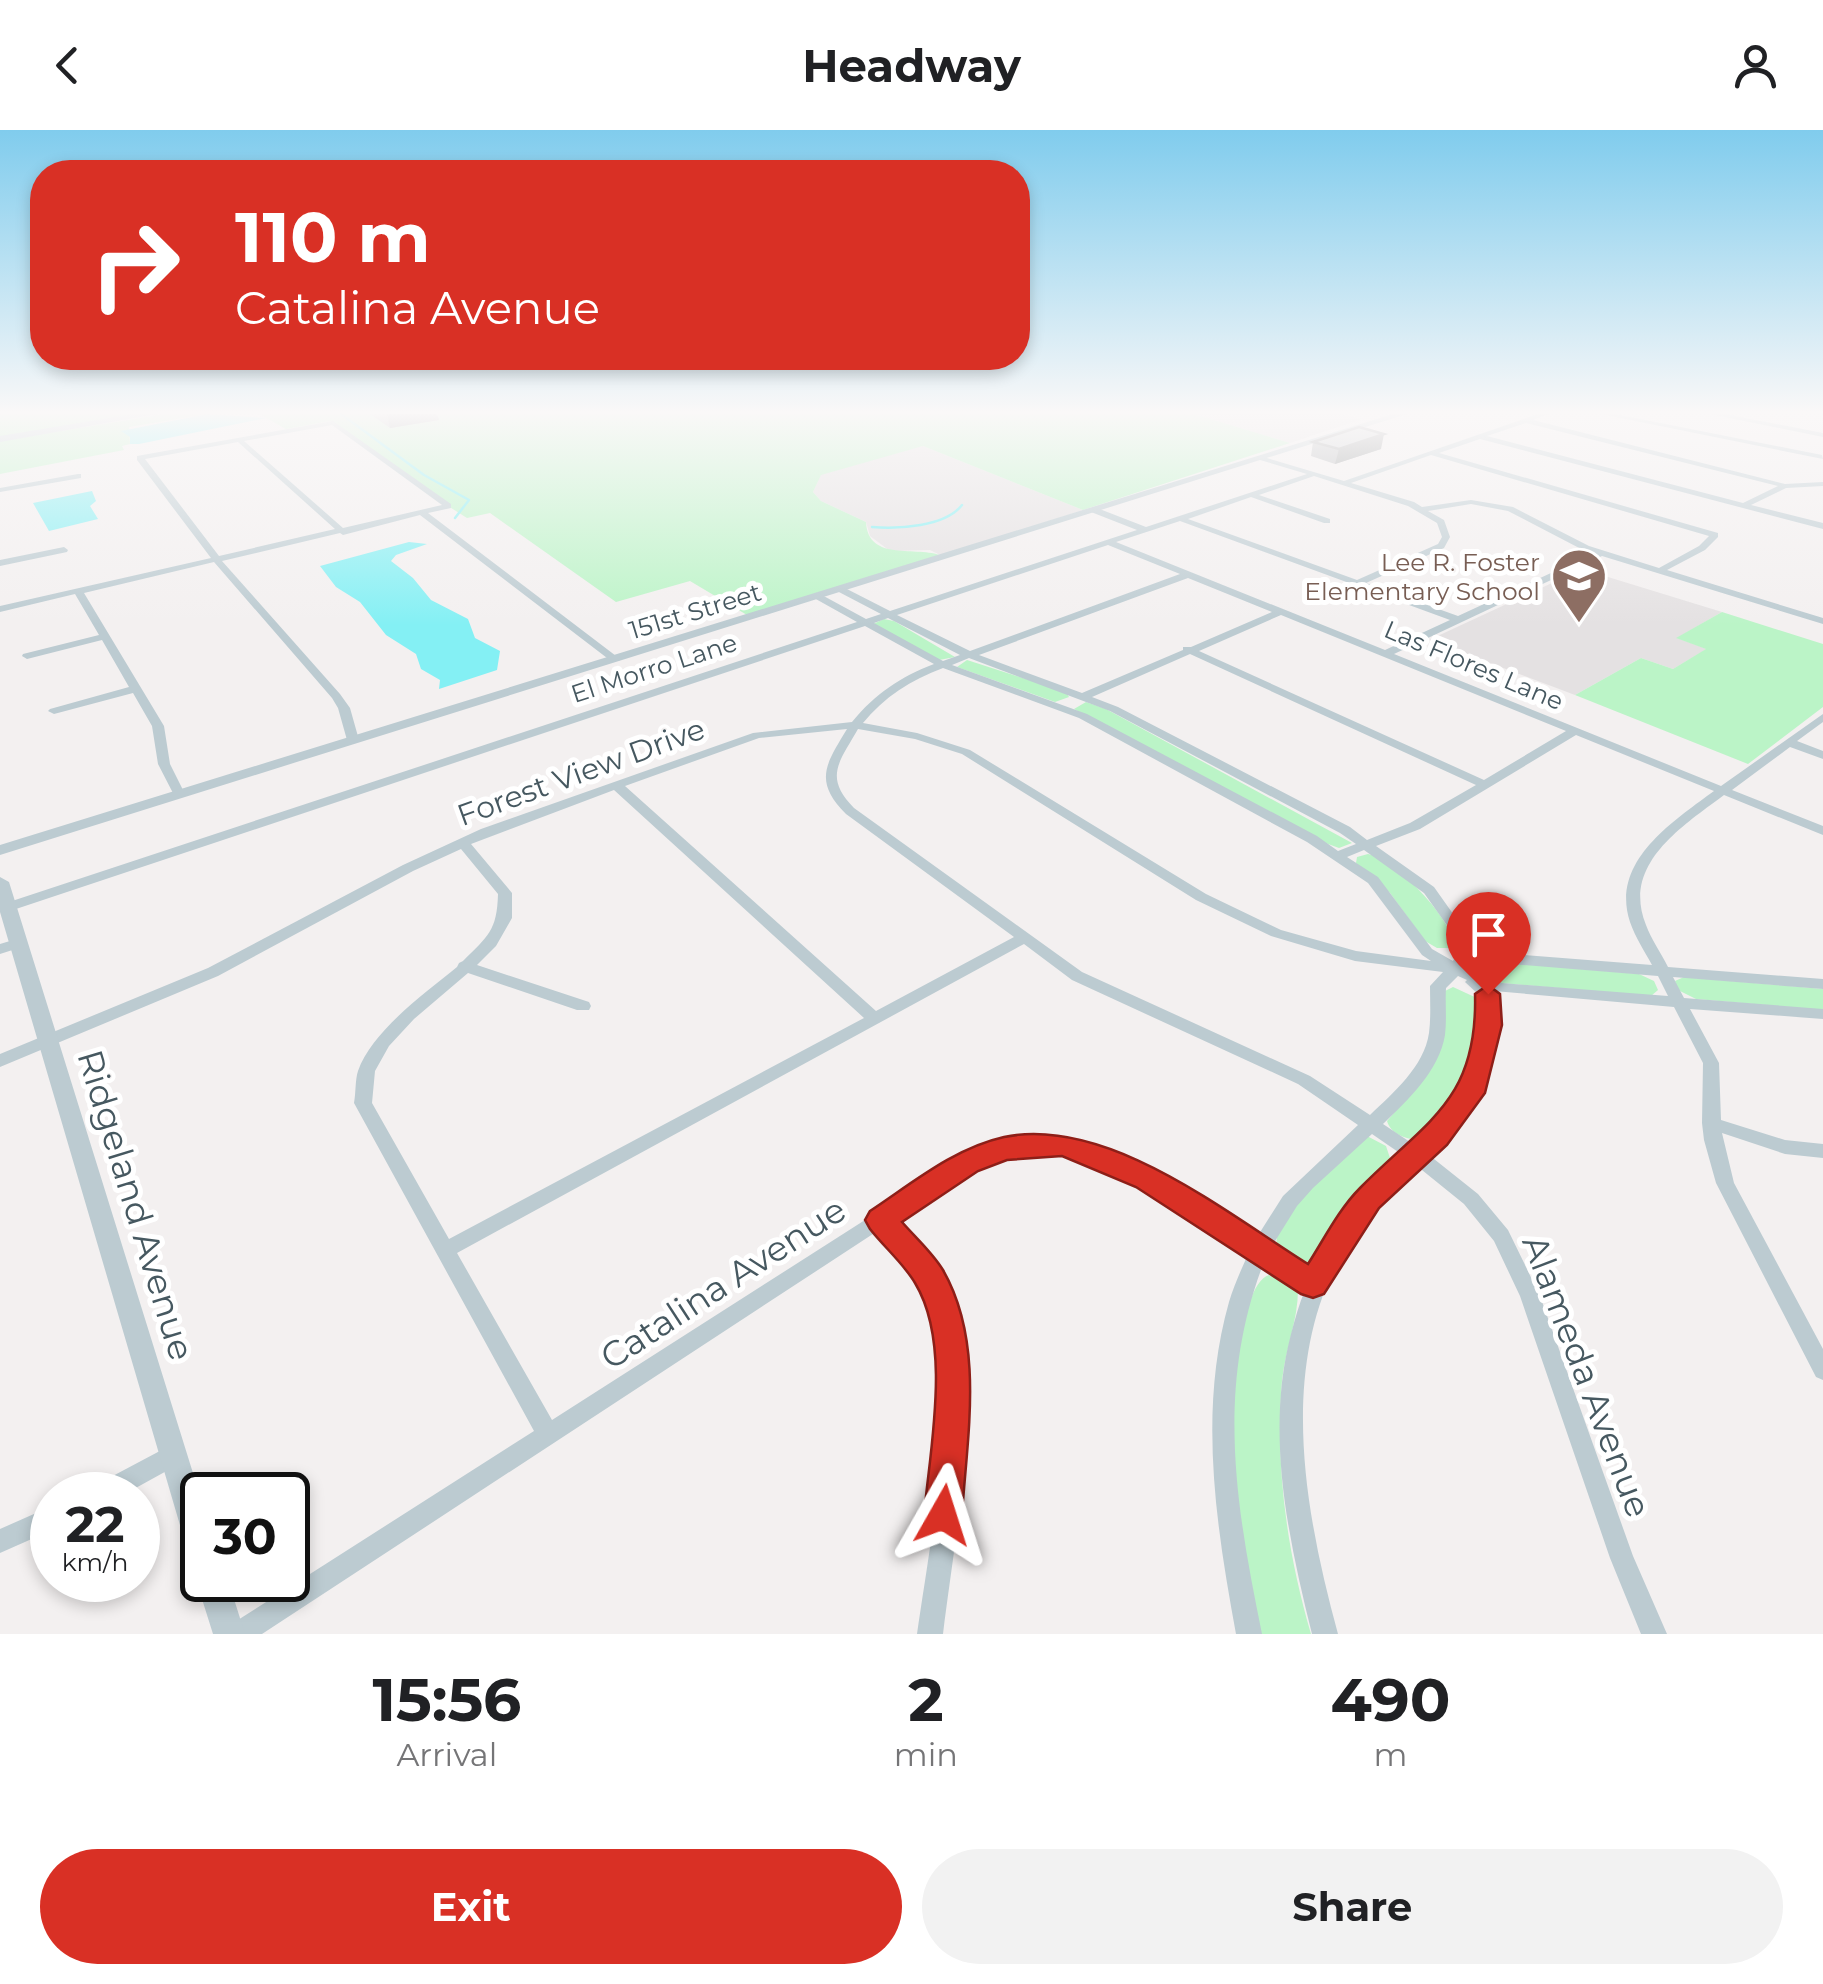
<!DOCTYPE html>
<style>
:root{--surface:#fff;--page:#f2f2f2;--text:#202124;--muted:#757577;--accent:#d93025}
body{margin:0;font-family:Montserrat,sans-serif;background:var(--page);color:var(--text);height:100vh;display:flex;flex-direction:column;font-size:38px;white-space:nowrap}
*{box-sizing:border-box;margin:0}
p{font-size:32px;color:var(--muted)}
.icon{flex:none;width:55px;height:55px;fill:none;stroke:currentColor;stroke-width:2;stroke-linecap:round;stroke-linejoin:round}
.map{position:relative;height:1504px;overflow:hidden}
.sheet{display:flex;flex-direction:column;background:var(--surface);flex:1}
.sheet>*{flex:none}
.hud{position:absolute;left:30px;top:30px;width:1000px;height:210px;border-radius:40px;box-shadow:0 5px 15px #0003;background:#d93025;color:#fff;overflow:hidden}
.speed{position:absolute;left:30px;top:1342px;display:flex;gap:20px;font-size:50px;font-weight:700;text-align:center}
.speed>*{display:grid;place-content:center;width:130px;height:130px;border-radius:50%;background:var(--surface);box-shadow:0 5px 15px #0003;line-height:1}
.speed small{font-size:25px;font-weight:400}
.speed .limit{border:5px solid #111;border-radius:15px;background:#fff;color:#111}
.pin{position:absolute;display:grid;place-items:center;width:85px;height:85px;color:#fff;margin:-102px -42px;border-radius:50% 50% 50% 0;rotate:-45deg;box-shadow:0 0 10px #0007}
.pin .icon{rotate:45deg}
.me{position:absolute;width:110px;margin:-55px;rotate:6deg;stroke-linejoin:round;filter:drop-shadow(0 0 8px #0008)}
.turn{display:flex;align-items:center;gap:35px;height:210px;padding:0 40px;font-size:45px}
.turn .icon{width:130px;height:130px;stroke-width:2.5}
.turn b{display:block;font-size:70px;line-height:85px}
.eta{display:flex;justify-content:space-evenly;align-items:center;height:170px;text-align:center}
.eta b{font-size:60px;font-weight:700;line-height:70px}
.button{display:flex;gap:20px;margin-top:auto;padding:20px 40px}
.button a{flex:1;height:115px;border-radius:60px;background:var(--accent);color:#fff;font-size:40px;font-weight:700;line-height:115px;text-align:center}
.button a+a{background:var(--page);color:var(--text)}
header{display:flex;justify-content:space-between;align-items:center;height:130px;padding:0 40px;background:var(--surface);font-size:45px;font-weight:700}
.map>svg:first-child{display:block}
</style>
<header><svg class="icon" aria-label="back" viewBox="0 0 24 24"><path d="M15 5l-7 7 7 7"/></svg>Headway<svg class="icon" aria-label="person" viewBox="0 0 24 24"><circle cx="12" cy="8" r="4"/><path d="M4 21q1-7 8-7t8 7"/></svg></header>
<div class="map">
<svg width="1823" height="1504" viewBox="0 0 1823 1504">
<rect width="100%" height="100%" fill="#f3f0f0"/>
<path fill="#e4e1e2" d="M1194,284H1343L1362,289L1290,313Z
M923,316L1083,380L942,426L930,420L890,421L870,406L866,392L821,371L813,362L821,344L829,340Z
M1582,439L1722,482L1677,508L1707,519L1673,539L1641,528L1575,565L1429,510Z"/>
<path fill="#bbf4c7" d="M0,284H144L0,308Z
M164,284H207L129,297L130,314L122,316L124,320L0,344V311Z
M259,284H1194L1290,313L1083,380L923,316L821,345L813,362L821,371L866,392C868,433 918,415 942,426L747,485L690,451L616,472L490,383L467,388L448,376L330,291L286,299Z
M1722,482L1823,514V577L1748,634L1575,565L1641,528L1673,539L1706,519L1676,508Z
M884,489L894,491L955,527L939,530L873,494Z
M967,530L1066,562L1069,567L1055,572L957,537Z
M1086,572L1106,579L1352,713L1339,718L1328,714L1074,579Z
M1368,724C1397,730 1452,789 1456,818H1437L1425,811L1390,763L1356,733L1357,727Z
M1489,831L1639,844L1654,851L1658,860L1651,866L1501,853L1488,847L1481,836Z
M1684,847L1823,859V880L1696,869L1678,860L1675,851Z
M1453,857L1479,869C1483,926 1461,968 1423,1009C1409,1011 1391,1005 1387,991L1421,951L1443,862Z
M1367,1006L1386,1016L1391,1031L1340,1086L1312,1132L1293,1133L1278,1123C1265,1086 1342,1027 1367,1006Z
M1269,1145L1298,1160C1298,1190 1285,1221 1282,1251C1275,1337 1287,1422 1311,1504H1258C1249,1455 1233,1402 1231,1352C1230,1316 1234,1156 1269,1145Z"/>
<path fill="#84f0f4" d="M207,284L266,288L139,314H130V307L121,301Z
M92,361L96,371L90,376L98,389L49,401L33,373Z
M409,412L427,414L396,425L391,431L413,448L431,470L468,489L475,508L500,521L497,540L439,559L440,550L421,539L416,524L386,505L360,472L336,457L320,436Z"/>
<g fill="none" stroke-linecap="round" stroke-linejoin="round">
<path stroke="#84f0f4" stroke-width="2.5" d="M341,284L424,345L469,370L455,388
M872,397C898,399 945,397 962,375"/>
<path fill="#bccbd1" fill-rule="evenodd" d="M1538,284H1548L1533,290L1785,354L1823,352V356L1786,358L1751,375L1823,393V399L1480,309L1439,323L1718,403V407L1705,420L1667,440L1823,488V494L1602,426L1394,524L1721,656L1823,584V592L1797,611L1823,621V629L1790,617L1732,660L1823,696V705L1724,665C1683,696 1621,734 1646,795C1651,809 1661,823 1668,837L1823,849V859L1673,847L1684,868L1823,879V889L1690,879L1719,933L1721,990L1785,1010L1823,1014V1028L1785,1024L1722,1003L1734,1053L1823,1219V1250L1816,1247L1716,1053L1704,1010L1702,993L1703,933L1674,877L1494,861C1503,924 1473,983 1429,1025L1478,1064L1508,1100L1540,1166L1633,1426L1667,1504H1641L1610,1428L1520,1166L1494,1111L1464,1074L1417,1036C1267,1157 1293,1339 1338,1504H1312C1288,1407 1265,1303 1291,1204C1295,1189 1299,1174 1305,1160L1264,1132C1215,1258 1236,1376 1262,1504H1236C1216,1395 1198,1281 1229,1172C1234,1155 1242,1138 1249,1122C1198,1087 1115,1024 1052,1020C1027,1019 1000,1026 978,1037C948,1050 921,1073 894,1091C910,1107 928,1123 938,1144C988,1245 956,1396 943,1504H917C930,1411 967,1230 919,1147C909,1130 893,1115 879,1100L262,1504H226L230,1495L534,1301L354,973C356,963 355,950 358,941C372,901 425,863 457,837L459,833L463,831C488,806 497,801 498,764L461,719L413,741L218,846L0,937V924L208,838L403,735L481,699L753,603L852,592C875,564 900,547 934,534L865,496L13,780H3L1,777L3,774L857,492L814,468V464H820L866,489L881,484L837,461V457H843L890,481L1137,400L1091,382V378H1097L1146,397L1307,344L1260,330V326L1344,351ZM1526,293L1778,356L1743,373L1487,306ZM1431,325L1709,406L1699,416L1659,438L1589,416L1513,377L1471,370L1422,377L1414,372L1351,353ZM1314,346L1408,376L1437,393L1442,407L1438,414L1357,450L1188,389L1251,367L1324,393H1330V389L1259,365ZM1471,374L1508,381L1583,420L1594,423L1458,486L1366,453L1444,418L1450,407L1444,390L1428,381ZM1180,391L1450,490L1385,520L1116,412ZM1108,415L1180,444L970,521L897,485ZM1188,448L1272,482L1191,517H1183V520L1082,563L979,525ZM1281,485L1566,601L1484,650L1199,521ZM888,488L960,525L943,531L874,493ZM1190,524L1476,655L1410,693L1367,710L1350,697L1118,577L1092,567ZM969,528L1110,581L1340,703L1356,714L1338,721L1317,706L1087,584L952,535ZM943,538L1079,588L1307,712L1368,753L1422,825L1431,831L1356,821L1281,800L1206,764L970,620L917,603L863,593C884,567 911,550 943,538ZM847,599C826,634 813,651 846,684L1014,807L876,881L625,656L759,608ZM858,599L915,609L962,624L1196,770L1271,806L1355,831L1443,842L1430,856C1430,872 1431,888 1429,903C1424,937 1393,963 1370,985L1310,946L1082,842L854,678C823,647 840,631 858,599ZM1576,605L1714,661C1672,692 1610,732 1630,792C1635,807 1645,822 1652,835L1487,822L1469,829L1475,815L1434,757L1376,716L1420,699ZM614,660L864,888L449,1109L372,973L375,941L389,916L414,889L468,843L577,880H589L591,876L589,872L477,835L496,816L512,788V763L471,714ZM1364,720L1424,763L1461,815L1453,831L1432,819L1378,747L1347,727ZM1024,814L1072,850L1298,954L1358,995L1283,1066L1257,1107C1202,1070 1118,1010 1051,1007C1020,1005 990,1017 962,1028L552,1290L457,1123ZM1488,832L1658,846L1668,866L1502,853L1470,839ZM1458,846L1467,850L1465,852L1479,865C1480,929 1463,972 1416,1016L1383,994C1408,970 1439,941 1445,905C1447,889 1445,873 1446,858ZM1372,1004L1404,1026C1362,1059 1335,1095 1313,1143L1272,1116L1297,1076L1313,1058Z
M1601,284H1615L1822,325L1823,329Z
M1710,284H1725L1823,303V307Z
M333,291L451,374V378L428,383L620,529L619,531H611L420,385L343,405L340,403L222,431L340,564L350,578L359,610L353,613L347,610L338,578L332,568L214,432L84,463L164,596L170,634L185,664L179,668L175,667L158,634L152,596L133,563L54,584L48,581L50,579L129,557L102,510L27,529L22,526L23,524L99,505L75,464L0,482V476L211,428L137,330V326ZM332,295L442,375L343,398L244,311ZM238,312L335,399L219,426L145,329Z
M78,344H81V348L0,362V358Z
M64,417L68,420L67,422L0,436V430Z
M20,808L27,813L25,816L0,824V814Z
M173,1314L181,1317L184,1325L181,1333L123,1365H88L92,1357Z
M52,1376V1400L0,1423V1399Z"/>
<path fill="#bccbd1" fill-rule="evenodd" d="M1393,284H1407L0,725V715Z
M0,747L9,752L202,1372V1434L191,1430L187,1419L0,782Z
M202,1438V1450H228L245,1504H213L196,1450Z"/>
<path fill="#bccdd6" fill-rule="evenodd" d="M133,284H157L0,312V306Z"/>
</g>
<path fill="#abafb3" d="M370,284H437L439,290L390,298Z
M1313,312L1381,319L1335,334L1311,326Z"/>
<path fill="#8b8f92" d="M387,284H437L439,290L390,298Z
M1384,304L1381,319L1335,334L1339,319Z"/>
<path fill="#c7ccd0" stroke="#8b8f92" stroke-width="2.5" d="M1359,297L1384,304L1339,319L1313,312Z"/>
<linearGradient id="sky" x2="0" y2="1"><stop stop-color="#80cced"/><stop offset="0.57" stop-color="#faf8f8"/><stop offset="1" stop-color="#faf8f8" stop-opacity="0"/></linearGradient>
<rect width="1823" height="495" fill="url(#sky)"/>
<path fill="#d93025" stroke="#8d1f18" stroke-width="2.5" d="M1488,855L1500,864L1502,895L1485,963L1447,1015L1379,1078L1324,1164L1313,1168L1301,1164L1136,1057L1062,1026L1007,1030L978,1041L902,1092C915,1107 933,1123 943,1140C985,1213 967,1306 962,1385L957,1399L943,1405L929,1399L924,1385C930,1318 952,1214 915,1153C904,1134 884,1117 870,1099L865,1090L870,1081C911,1054 954,1018 1004,1007C1107,986 1225,1082 1308,1134C1324,1109 1339,1079 1360,1058C1426,991 1478,971 1475,864Z"/>
<defs>
<g id="school-pin" transform="scale(2.875)"><path d="M0 17L-7.5 6A9.5 9.5 0 1 1 7.5 6Z" fill="#8d6e63" stroke="#fff"/><path d="M0-5L7-2L0 1L-7-2ZM-4 1L0 2.5L4 1V4Q0 6-4 4Z" fill="#fff"/></g>
</defs>
<g fill-rule="evenodd">
<use href="#school-pin" x="1579" y="446"/>
</g>
<g text-anchor="middle" dominant-baseline="central" stroke-width="10" stroke-linejoin="round" paint-order="stroke">
<g font-size="25" fill="#785e54" stroke="#fff" text-anchor="end">
<text x="1540" y="432">Lee R. Foster<tspan x="1540" dy="29">Elementary School</tspan></text>
</g>
<g font-size="25" fill="#465860" stroke="#fff">
<text transform="translate(695 481) rotate(-17)">151st Street</text>
<text transform="translate(1474 535) rotate(23)">Las Flores Lane</text>
<text transform="translate(654 538) rotate(-18)">El Morro Lane</text>
</g>
<g font-size="30" fill="#465860" stroke="#fff">
<text transform="translate(581 642) rotate(-20)">Forest View Drive</text>
</g>
<g font-size="35" fill="#465860" stroke="#fff">
<text transform="translate(136 1075) rotate(73)">Ridgeland Avenue</text>
<text transform="translate(723 1153) rotate(-33)">Catalina Avenue</text>
<text transform="translate(1587 1246) rotate(69)">Alameda Avenue</text>
</g>
</g>
</svg>
<div class="speed"><div>22<small>km/h</small></div><div class="limit">30</div></div>
<div class="pin" style="left:1488px;top:864px;background:#d93025"><svg class="icon" aria-label="arrive" viewBox="0 0 24 24"><path d="M6 21V4h12l-3 4 3 4H6"/></svg></div>
<svg class="me" style="left:943px;top:1385px" viewBox="-20 -20 40 40"><path d="M0-17L14 15 0 8-14 15z" fill="#d93025" stroke="#fff" stroke-width="4"/></svg>
<div class="hud">
<div class="turn"><svg class="icon" aria-label="right" viewBox="0 0 24 24"><path d="M7 20v-9h11M14 6l5 5-5 5"/></svg><div><b>110 m</b>Catalina Avenue</div></div>
</div>
</div>
<section class="sheet">
<div class="eta">
<div><b>15:56</b><p>Arrival</p></div>
<div><b>2</b><p>min</p></div>
<div><b>490</b><p>m</p></div>
</div>
<div class="button"><a>Exit</a><a>Share</a></div>
</section>
